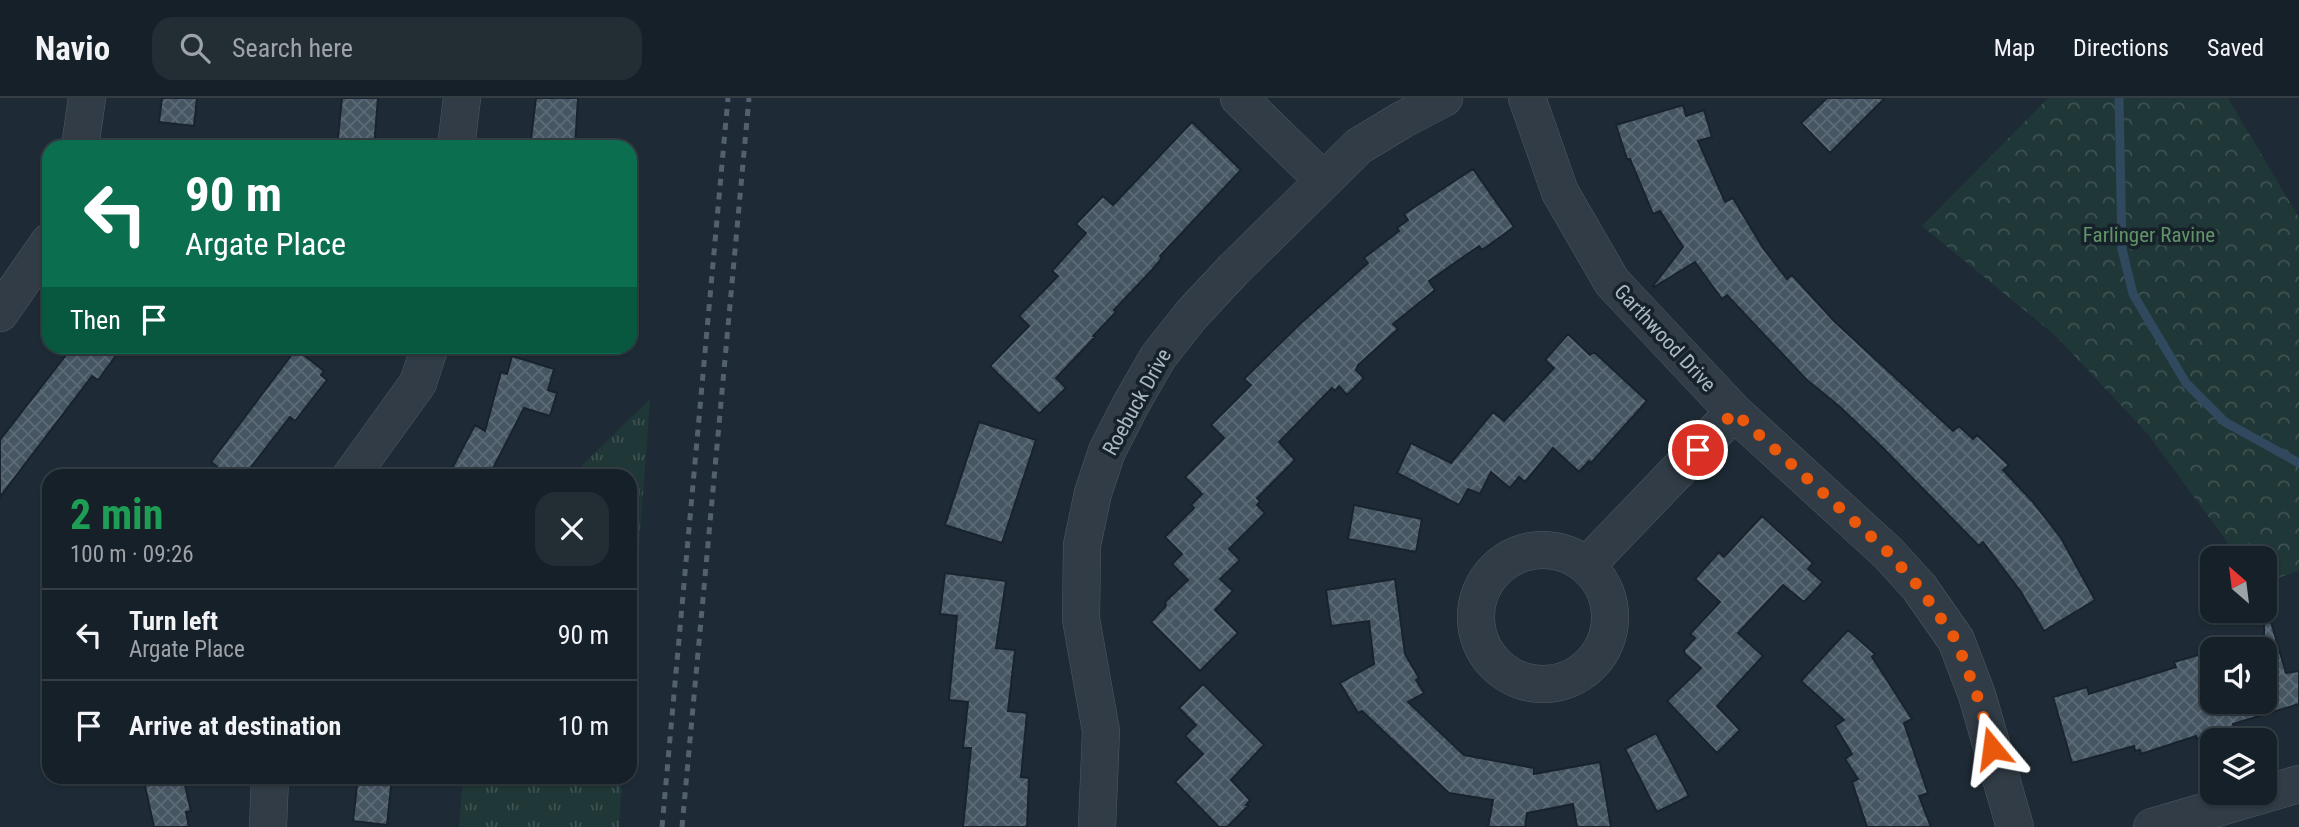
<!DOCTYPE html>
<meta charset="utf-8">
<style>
:root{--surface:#162028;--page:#232d34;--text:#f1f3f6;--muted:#9ea3a8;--line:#353e45}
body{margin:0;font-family:"Roboto Condensed",sans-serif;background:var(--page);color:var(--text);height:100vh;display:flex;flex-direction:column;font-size:26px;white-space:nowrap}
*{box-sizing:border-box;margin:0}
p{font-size:23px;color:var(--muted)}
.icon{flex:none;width:38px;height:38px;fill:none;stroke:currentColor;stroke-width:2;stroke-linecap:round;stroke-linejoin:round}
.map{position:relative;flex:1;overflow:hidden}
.details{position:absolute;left:42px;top:371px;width:595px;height:315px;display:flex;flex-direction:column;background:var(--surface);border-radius:21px;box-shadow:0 2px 5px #0004,0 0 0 2px var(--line)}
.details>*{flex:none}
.guide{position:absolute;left:42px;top:42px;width:595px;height:214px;border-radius:21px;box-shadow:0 2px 5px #0004,0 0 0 2px var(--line);background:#0b6e4f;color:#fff;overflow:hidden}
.needle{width:46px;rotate:332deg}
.buttons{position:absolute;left:2200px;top:448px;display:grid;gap:14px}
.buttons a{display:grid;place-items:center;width:77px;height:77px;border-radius:14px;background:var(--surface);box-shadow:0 2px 5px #0004,0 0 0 2px var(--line);font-size:35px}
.pin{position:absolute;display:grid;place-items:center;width:60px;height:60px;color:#fff;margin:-30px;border:4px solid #fff;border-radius:50%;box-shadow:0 2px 7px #0007}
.me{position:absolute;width:77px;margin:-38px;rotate:344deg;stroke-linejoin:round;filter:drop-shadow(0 0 5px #0008)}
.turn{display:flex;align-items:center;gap:24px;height:147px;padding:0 28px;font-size:32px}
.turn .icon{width:91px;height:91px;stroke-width:2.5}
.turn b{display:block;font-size:49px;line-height:60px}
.then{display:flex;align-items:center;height:66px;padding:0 28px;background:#0003;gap:14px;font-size:26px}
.round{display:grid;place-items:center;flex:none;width:74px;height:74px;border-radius:21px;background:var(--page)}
.head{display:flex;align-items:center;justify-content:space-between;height:119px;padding:0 28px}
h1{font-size:42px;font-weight:700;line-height:52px;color:#1e9e55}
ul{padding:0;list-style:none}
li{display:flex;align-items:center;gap:21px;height:91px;padding:0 28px;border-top:2px solid var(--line)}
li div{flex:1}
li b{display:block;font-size:26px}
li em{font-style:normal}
header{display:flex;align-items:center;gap:42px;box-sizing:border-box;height:98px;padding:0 35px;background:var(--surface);border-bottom:2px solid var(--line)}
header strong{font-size:33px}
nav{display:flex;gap:38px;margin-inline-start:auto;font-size:24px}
.search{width:490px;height:63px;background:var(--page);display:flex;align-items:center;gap:18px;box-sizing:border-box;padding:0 24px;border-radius:21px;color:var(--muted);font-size:26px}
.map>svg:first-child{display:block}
</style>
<header>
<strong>Navio</strong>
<div class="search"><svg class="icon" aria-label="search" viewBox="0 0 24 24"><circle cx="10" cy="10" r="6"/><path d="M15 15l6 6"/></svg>Search here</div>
<nav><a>Map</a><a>Directions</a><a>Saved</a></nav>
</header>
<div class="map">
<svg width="2299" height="729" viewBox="0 0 2299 729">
<defs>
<pattern id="grass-tufts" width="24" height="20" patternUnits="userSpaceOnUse" patternTransform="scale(1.75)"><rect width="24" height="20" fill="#203737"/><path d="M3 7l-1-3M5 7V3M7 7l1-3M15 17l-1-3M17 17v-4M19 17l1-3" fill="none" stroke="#3e5252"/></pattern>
<pattern id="park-crowns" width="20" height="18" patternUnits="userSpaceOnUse" patternTransform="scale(1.75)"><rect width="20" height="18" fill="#203737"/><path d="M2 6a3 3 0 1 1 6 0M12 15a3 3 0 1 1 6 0" fill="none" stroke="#3e5252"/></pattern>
<pattern id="building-cross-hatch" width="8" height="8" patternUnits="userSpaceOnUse" patternTransform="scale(1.75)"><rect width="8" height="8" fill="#455562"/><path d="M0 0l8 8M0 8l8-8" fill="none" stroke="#5d6b77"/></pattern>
</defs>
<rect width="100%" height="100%" fill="#1e2b36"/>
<path fill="url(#grass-tufts)" d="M650,301L630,573V378H571Z
M463,679H622L619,729H459Z"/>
<path fill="url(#park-crowns)" d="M2048,0H2228L2299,120V473L2265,484L2264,460H2236L2225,441L2147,335L2056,238L1922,128Z"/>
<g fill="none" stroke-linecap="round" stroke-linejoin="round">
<path stroke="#30495e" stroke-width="9" d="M2119,0L2122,151L2133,196L2186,285L2225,324L2299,365"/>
</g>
<path fill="url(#building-cross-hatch)" stroke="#19232d" stroke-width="2" d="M162,0H197L194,28L159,24Z
M342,0H378L374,49H337Z
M536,0H578L575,49H530Z
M1827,0H1885L1830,55L1801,25Z
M1683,7L1686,18L1704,12L1712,39L1698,43L1725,104L1733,100L1763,150L1787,181L1792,177L1834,223L1953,333L1959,328L1973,341L1977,337L2009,367L2003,372L2033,404L2061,440L2095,502L2044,533L2021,494L1983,444L1979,448L1882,349L1840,309L1806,281L1727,197L1722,201L1695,164L1654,189L1653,188L1683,149L1660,113L1653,116L1630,61H1627L1616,27Z
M1192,24L1241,72L1160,158L1162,160L1152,172L1114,212L1116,214L1093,238L1095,239L1056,280L1066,290L1039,316L990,268L1029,228L1019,218L1058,178L1052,173L1086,135L1076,126L1103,98L1113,107Z
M1473,71L1514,129L1482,152L1479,148L1429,183L1435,192L1393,226L1398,231L1358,267L1356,272L1364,280L1347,297L1339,288L1335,293L1332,290L1279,344L1295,362L1257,400L1260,403L1257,407L1265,415L1229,451L1240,462L1220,481L1233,493L1215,512L1238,535L1200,573L1151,524L1166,508L1165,504L1188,482L1172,466L1182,456L1165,439L1194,410L1191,407L1202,396L1185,379L1224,340L1211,327L1251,287L1244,281L1300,226L1368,165L1364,160L1399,133L1397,130L1408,122L1404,116Z
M1568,236L1590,257L1594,254L1647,303L1591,365L1589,363L1579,374L1553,350L1525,384L1519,379L1510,390L1491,374L1480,396L1468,391L1459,407L1397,375L1411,345L1451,365L1493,314L1504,323L1554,270L1545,262Z
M73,248H123L98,282L92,278L0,399V342Z
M296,251L324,273L321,277L327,282L295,323L290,319L244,378H229L211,364Z
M512,258L554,271L548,292L557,295L550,318L524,310L489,378H448L475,327L485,333L501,274L507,276Z
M979,324L1036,342L1002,445L945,427Z
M1354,407L1422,421L1416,454L1348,441Z
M1762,418L1813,465L1808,471L1823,484L1804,504L1783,487L1738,535L1763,558L1717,608L1740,632L1717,655L1667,603L1701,570L1685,556L1684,552L1695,540L1690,536L1720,504L1695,481L1719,454L1724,459Z
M945,475L1006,483L996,550L1015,552L1008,613L1027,615L1021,679L1029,680L1027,729H963L971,650H963L968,604L949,602L957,518L940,516Z
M1395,481L1405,556L1419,580L1416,582L1424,595L1408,604L1464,657L1534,670V676L1600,664L1611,729H1577L1573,706L1527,715L1525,729H1488L1493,702L1449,695L1362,613L1358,615L1340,585L1374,566L1369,523L1331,528L1326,492Z
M2271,524L2286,575L2299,573V606L2233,626L2234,630L2197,641L2196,638L2141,656L2140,652L2135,653L2134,648L2072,665L2053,599L2087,589L2089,596L2176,569L2174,564L2212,553V604H2264V525Z
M1848,532L1875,556L1872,559L1912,621L1904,625L1928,695L1919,698L1931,729H1867L1852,684L1858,681L1845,661L1852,656L1835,628L1844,622L1801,583Z
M1203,586L1264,647L1231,682L1250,702L1246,707L1248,708L1227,729H1219L1175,684L1203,656L1185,638L1196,627L1179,610Z
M1656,635L1689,698L1657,714L1625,651Z
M143,679H183L191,713L186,714L189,729H154Z
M358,679H392L387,727L353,723Z"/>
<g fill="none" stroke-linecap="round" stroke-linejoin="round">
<g stroke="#4f5a65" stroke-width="38">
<path id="street" d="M1239,0L1323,82
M1527,0L1560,94L1612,184L1734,314L1888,455L1919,489L1956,542L1977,597L2015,729
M80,49L87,0
M456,49L462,0
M0,215L49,144
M351,378L418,285L430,248
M1476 519a67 67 0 1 1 134 0a67 67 0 1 1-134 0Z
M1587,467L1734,314
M268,729L270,679
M1097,729L1101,633L1081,521L1082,447L1093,395L1107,353L1131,306L1158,259L1192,216L1234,171L1359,48L1402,22L1444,0
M2152,729L2299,686"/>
</g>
<use href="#street" stroke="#313c46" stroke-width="37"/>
<path stroke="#53616e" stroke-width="5" stroke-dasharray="7 7" stroke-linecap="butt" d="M662,729L728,0
M682,729L749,0"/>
</g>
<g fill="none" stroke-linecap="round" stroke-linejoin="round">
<path stroke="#ea580c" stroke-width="12" stroke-dasharray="0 21.6" d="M1698,352L1734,314L1888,454L1919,489L1956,542L1977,597L1992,650"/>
</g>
<g text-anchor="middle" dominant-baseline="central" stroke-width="7" stroke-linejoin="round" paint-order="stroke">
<g font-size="21" fill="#629468" stroke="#17212a">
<text x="2149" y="137">Farlinger Ravine</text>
</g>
<g font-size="21" fill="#abb7c4" stroke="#17212a">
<text transform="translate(1665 240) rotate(47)">Garthwood Drive</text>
<text transform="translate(1137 304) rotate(-61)">Roebuck Drive</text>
</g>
</g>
</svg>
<div class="buttons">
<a><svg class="needle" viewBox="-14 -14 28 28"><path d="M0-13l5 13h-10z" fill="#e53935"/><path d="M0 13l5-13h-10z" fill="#9ea3a8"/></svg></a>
<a><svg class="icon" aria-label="sound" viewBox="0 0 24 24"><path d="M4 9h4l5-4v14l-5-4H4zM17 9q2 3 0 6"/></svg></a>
<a><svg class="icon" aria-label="layers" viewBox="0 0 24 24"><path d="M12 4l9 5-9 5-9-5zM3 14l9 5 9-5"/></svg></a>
</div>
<div class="pin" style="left:1698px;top:352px;background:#d93025"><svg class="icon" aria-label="arrive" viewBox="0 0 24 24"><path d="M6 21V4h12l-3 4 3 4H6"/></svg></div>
<svg class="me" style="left:1992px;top:650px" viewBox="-20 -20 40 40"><path d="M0-17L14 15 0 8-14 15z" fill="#ea580c" stroke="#fff" stroke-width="4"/></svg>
<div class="guide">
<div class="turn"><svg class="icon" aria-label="left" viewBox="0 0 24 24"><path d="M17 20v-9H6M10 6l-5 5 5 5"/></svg><div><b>90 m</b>Argate Place</div></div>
<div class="then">Then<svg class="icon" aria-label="arrive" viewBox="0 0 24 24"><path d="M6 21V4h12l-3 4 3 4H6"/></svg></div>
</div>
<section class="details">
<div class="head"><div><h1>2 min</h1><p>100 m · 09:26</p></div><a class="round"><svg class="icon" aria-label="close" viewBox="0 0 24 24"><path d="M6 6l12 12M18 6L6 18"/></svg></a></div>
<ul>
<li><svg class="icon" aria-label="left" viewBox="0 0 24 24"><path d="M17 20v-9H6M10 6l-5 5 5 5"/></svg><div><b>Turn left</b><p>Argate Place</p></div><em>90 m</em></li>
<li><svg class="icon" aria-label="arrive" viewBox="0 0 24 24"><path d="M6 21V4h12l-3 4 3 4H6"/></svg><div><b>Arrive at destination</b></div><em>10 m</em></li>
</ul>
</section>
</div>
